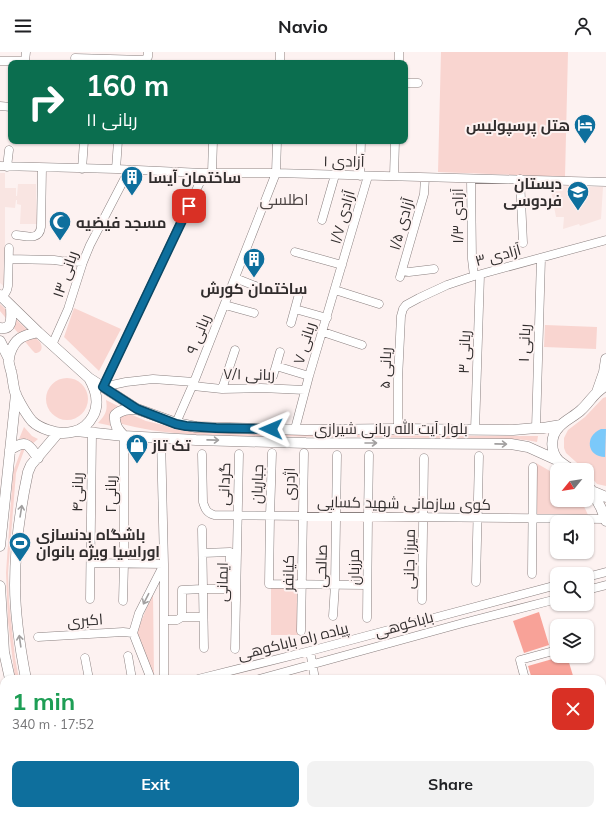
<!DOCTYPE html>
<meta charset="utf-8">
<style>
:root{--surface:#fff;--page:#f2f2f2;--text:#202124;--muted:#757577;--accent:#0e6f9d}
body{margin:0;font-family:Mulish,Cairo,sans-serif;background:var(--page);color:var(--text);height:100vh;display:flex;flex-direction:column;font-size:15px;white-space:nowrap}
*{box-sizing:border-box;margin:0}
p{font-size:13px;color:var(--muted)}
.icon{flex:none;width:22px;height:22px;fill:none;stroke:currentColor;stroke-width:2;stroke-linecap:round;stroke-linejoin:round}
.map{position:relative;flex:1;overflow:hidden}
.drawer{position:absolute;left:0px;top:623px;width:606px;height:140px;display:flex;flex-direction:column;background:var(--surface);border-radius:12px 12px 0 0;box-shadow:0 1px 3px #0004}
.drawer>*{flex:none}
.guide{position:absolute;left:8px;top:8px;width:400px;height:84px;border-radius:8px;box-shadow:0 1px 3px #0004;background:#0b6e4f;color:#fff;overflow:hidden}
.needle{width:26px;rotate:240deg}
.buttons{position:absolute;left:550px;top:411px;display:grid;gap:8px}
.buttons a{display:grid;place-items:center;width:44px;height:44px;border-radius:8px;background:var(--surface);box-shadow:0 1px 3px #0004;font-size:20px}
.pin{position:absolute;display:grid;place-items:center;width:34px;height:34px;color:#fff;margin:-17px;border-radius:8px;box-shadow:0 2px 6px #0006}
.me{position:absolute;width:44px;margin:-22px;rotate:271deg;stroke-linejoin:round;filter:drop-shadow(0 0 3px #0008)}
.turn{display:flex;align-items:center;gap:14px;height:84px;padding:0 12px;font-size:18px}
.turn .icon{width:52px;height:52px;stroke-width:2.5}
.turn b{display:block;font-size:28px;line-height:34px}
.round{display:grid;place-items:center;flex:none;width:42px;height:42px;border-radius:8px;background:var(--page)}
.headline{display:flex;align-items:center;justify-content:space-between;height:68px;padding:0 12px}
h1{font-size:24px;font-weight:700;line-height:30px;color:#1e9e55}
.button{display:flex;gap:8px;margin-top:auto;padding:8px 12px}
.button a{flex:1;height:46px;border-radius:8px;background:var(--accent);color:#fff;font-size:16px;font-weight:700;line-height:46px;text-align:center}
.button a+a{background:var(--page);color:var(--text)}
header{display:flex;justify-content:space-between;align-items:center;height:52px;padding:0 12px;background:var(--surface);font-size:18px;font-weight:700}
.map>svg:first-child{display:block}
</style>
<header><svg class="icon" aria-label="menu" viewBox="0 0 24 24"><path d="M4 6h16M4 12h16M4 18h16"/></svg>Navio<svg class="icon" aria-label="person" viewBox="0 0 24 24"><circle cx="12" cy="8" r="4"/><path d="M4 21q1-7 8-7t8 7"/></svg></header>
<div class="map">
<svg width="606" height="763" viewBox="0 0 606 763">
<rect width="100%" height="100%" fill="#fdf2f1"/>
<path fill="#f9e5e2" d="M0,121H5V136H16V144H17L18,132H36L37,172H20L21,153L17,152V148H16L15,156L5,155V235L0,231Z
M550,134L603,135L601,167L580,174L579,172L563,177L564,165H556Z"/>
<path fill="#f9d5d0" d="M441,0H568L565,125L438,120Z
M0,252L40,290C43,295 42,301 35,301L32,298L0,259Z
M74,256L121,277L99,319L64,285Z
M545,273L597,275L596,297L544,295Z
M46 347a21 21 0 1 1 42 0a21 21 0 1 1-42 0Z
M606,345V434L597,432L587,420V418H585L566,401L564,396V386L568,378L585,365L603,346Z
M106,348L118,354C111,359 107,365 112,374L98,371C105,363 108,359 106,348Z
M128,361L146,369L189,379L218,381L337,382L335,385C311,385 288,384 264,384C215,384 165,384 118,371L121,362Z
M24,375L32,384L38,387L31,393C28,388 25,386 19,387Z
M357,383L489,384H538L537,390L526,388L510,387L357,385Z
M22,396H25L16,421L8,521L9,549L15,606L19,627H15L8,570L6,521L13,420Z
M536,411L557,423V448H581L589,465L536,464Z
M271,535H298V583H271Z
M153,540L154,625L136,582Z
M0,708L4,715V759H15L14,763H0Z"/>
<path fill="#f8a298" d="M539,560L549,593L524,601L513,569Z
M563,604H567L574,627H532L528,614Z
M602,716L606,731V763H529L528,759H602Z"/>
<path fill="#7bc9fa" d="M601,377H606L605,405C587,405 584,384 601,377Z"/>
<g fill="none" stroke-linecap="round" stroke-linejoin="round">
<g stroke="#8b8180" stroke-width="9">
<path id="minor" d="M75,6L144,8L148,5V0
M0,9H25L26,0
M280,11V0
M399,11V0
M405,31H418
M0,54L11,55
M0,114L116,117L203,121H276L606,130
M7,115L9,98
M82,117L84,89
M116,117L118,89
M212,121L213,89
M360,124L361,89
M394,124L395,89
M471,127L472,207L474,224
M520,127L523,191
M322,168L335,123
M16,183C27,184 39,189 41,175L42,116
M295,200L342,213
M9,207L54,208L61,209L83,210
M402,219L409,220L434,217
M400,225L424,142L425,126
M235,226L258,235
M335,238L379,252
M3,245L7,238L8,234L9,196
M225,253L254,261
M295,257L327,266
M291,271L299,242
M323,280L362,293
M52,293L68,257L83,210L90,193L129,118
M276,314L309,324
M273,324L280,300
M193,334L222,337L261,336L305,338
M103,335L201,128L203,121
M103,335L126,330L153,327L194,330
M222,337L235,298
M176,371L194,330L276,121L277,89
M536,376L541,206
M295,377L309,324L368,124
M398,377V327L401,264L403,257L406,253L419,246L447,233L474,224L606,188
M475,378L480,223
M161,386L164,512V627
M272,401L270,464L269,532L367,533
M202,402L203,450C205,457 207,461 214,463L606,467
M202,477L204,596
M203,501L230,500V537H202L182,538V565H203
M91,511L164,512
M532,522L533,415
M587,525L606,520
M476,530L479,404
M587,538L606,533
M90,547L92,381
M422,548L424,406
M123,549L124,511V384
M333,564L335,533L337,403
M367,566L368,465L369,403
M164,568H177L182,565
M301,579L304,401
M38,585L123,580L133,581
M235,597L239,402
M310,599L315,627
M128,604L132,627
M85,606L89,627
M151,627L133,581L139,561L163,514
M198,627L310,599L557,533
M259,627L463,571L557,547
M525,627L520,608L557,598
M602,689L606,705
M196,759L197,763
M336,759L337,763
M401,759L402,763
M460,759L461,763
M518,759L519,763
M130,763L139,759"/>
</g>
<g stroke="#8b8180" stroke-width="11">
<path id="major" d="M0,243L38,280
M0,276C14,278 11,264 11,254
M38,280L89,326C96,338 100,351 93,364C84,381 65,384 48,378C42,376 36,373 32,369C26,362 20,351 16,343C13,336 13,326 11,319C10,315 8,310 9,307C9,301 14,291 18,288C23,283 31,282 38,280Z
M0,289L9,307
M89,326L137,357L176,371L196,375L305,378L398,377L513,378L536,376H543L561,373
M597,340L604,320L606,307
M76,379L124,384L196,388L306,391L511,392L528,395L559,409
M124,384C118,378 114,373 115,363C122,357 128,357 137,357
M10,398C26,387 28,392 38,406
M572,418C567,415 563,412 559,409C550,400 550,384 559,375C565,368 575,364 581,358C589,351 596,338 606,334
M587,433L592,439L606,445
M592,439L601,456L606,469
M0,494L16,342
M0,534L4,600L10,627
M26,627C20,596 15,564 15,533C15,495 20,457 28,420L31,413L58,381
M36,759L37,763
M52,759L53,763"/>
</g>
<use href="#minor" stroke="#fff" stroke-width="8"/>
<use href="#major" stroke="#fff" stroke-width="10"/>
</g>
<defs><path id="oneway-shaft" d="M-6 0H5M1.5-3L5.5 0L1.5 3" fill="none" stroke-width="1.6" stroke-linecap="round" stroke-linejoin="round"/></defs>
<g stroke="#a2a0a0">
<use href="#oneway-shaft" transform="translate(213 388) rotate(1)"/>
<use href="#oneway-shaft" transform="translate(371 391)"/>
<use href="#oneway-shaft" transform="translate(501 392) rotate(1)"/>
<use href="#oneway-shaft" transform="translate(21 459) rotate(-81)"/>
<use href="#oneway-shaft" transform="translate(146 547) rotate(117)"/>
<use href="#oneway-shaft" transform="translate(20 589) rotate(-98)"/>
</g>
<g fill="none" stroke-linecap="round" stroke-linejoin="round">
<g stroke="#094866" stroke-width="10">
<path id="route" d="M189,154L103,335L137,357L176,372L186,374L216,376L271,377"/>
</g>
<use href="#route" stroke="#0e6f9d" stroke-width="7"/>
</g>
<defs>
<g id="hotel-pin" transform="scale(1.15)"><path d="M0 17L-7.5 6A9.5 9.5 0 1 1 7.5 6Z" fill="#0e6f9d" stroke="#fdf2f1"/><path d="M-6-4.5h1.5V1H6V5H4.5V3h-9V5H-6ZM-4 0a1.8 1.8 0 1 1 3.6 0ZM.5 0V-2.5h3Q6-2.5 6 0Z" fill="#fff"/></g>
<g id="building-pin" transform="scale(1.15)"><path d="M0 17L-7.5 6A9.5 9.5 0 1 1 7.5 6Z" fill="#0e6f9d" stroke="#fdf2f1"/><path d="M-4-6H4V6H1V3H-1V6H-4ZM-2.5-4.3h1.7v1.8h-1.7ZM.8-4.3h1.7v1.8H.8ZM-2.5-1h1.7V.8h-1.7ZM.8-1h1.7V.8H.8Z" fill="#fff"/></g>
<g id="school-pin" transform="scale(1.15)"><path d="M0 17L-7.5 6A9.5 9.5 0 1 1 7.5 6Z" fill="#0e6f9d" stroke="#fdf2f1"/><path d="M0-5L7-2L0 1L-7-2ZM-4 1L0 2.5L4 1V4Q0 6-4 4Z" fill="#fff"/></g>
<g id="mosque-pin" transform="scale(1.15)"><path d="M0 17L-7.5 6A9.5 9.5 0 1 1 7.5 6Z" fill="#0e6f9d" stroke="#fdf2f1"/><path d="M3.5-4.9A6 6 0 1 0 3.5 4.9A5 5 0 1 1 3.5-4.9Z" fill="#fff"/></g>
<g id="shop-pin" transform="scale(1.15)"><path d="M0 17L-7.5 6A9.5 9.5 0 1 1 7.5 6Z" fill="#0e6f9d" stroke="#fdf2f1"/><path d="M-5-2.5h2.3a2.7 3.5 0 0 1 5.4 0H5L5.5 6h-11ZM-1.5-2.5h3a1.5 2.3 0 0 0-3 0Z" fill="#fff"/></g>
<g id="stadium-pin" transform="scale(1.15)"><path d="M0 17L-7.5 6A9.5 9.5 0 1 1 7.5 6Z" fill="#0e6f9d" stroke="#fdf2f1"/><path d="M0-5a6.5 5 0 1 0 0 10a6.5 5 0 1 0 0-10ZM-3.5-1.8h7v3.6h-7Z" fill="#fff"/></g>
</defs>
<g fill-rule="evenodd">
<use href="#hotel-pin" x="585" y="73"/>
<use href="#building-pin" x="132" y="125"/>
<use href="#school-pin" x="578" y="140"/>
<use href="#mosque-pin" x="60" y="170"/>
<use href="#building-pin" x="254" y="207"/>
<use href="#shop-pin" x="137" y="393"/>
<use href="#stadium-pin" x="20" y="491"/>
</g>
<g text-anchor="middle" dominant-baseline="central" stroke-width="4" stroke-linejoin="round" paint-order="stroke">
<g font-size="15" font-weight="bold" fill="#312d2d" stroke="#fdf2f1" text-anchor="start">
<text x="570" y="73" text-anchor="end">هتل پرسپولیس</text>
<text x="148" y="125">ساختمان آیسا</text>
<text x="562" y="131" text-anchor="end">دبستان<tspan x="562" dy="17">فردوسی</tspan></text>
<text x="76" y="170">مسجد فیضیه</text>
<text x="254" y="236" text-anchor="middle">ساختمان کورش</text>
<text x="152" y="393">تک تاز</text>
<text x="36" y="482">باشگاه بدنسازی<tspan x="36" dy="17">اوراسیا ویژه بانوان</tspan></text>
</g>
<g font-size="15" fill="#312d2d" stroke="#fdf2f1">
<text transform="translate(344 109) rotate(1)">آزادی ۱</text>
<text transform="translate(457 164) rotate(-90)">آزادی ۱/۳</text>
<text transform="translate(342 165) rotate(-74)">آزادی ۱/۷</text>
<text transform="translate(401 172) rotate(-74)">آزادی ۱/۵</text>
<text transform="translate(498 203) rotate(-15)">۳ آزادی</text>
<text transform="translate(65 222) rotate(-71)">ربانی ۱۳</text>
<text transform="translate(198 282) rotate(-69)">ربانی ۹</text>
<text transform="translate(304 291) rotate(-73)">ربانی ۷</text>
<text transform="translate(524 291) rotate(-88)">ربانی ۱</text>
<text transform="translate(464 300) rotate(-88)">ربانی ۳</text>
<text transform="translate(385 316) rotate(-88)">ربانی ۵</text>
<text transform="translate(249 322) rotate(1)">ربانی ۷/۱</text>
<text x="391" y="376">بلوار آیت الله ربانی شیرازی</text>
<text transform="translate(224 432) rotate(-88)">گردانی</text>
<text transform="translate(257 432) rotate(-88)">جباریان</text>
<text transform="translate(289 432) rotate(-89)">اژدری</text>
<text transform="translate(77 440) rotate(-89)">ربانی۴</text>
<text transform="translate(110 442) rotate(-90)">ربانی۲</text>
<text transform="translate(404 451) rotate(1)">کوی سازمانی شهید کسایی</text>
<text transform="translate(409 507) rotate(-89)">میرزا جانی</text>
<text transform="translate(321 514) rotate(-89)">صالحی</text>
<text transform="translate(353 515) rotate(-90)">مرزبان</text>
<text transform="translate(288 521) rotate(-89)">کیانفر</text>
<text transform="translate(222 530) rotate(-89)">ایمانی</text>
<text transform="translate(85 568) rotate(-4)">اکبری</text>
<text transform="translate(404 572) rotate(-15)">باباکوهی</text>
<text transform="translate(293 589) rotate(-14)">پیاده راه باباکوهی</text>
</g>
<g font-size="16" fill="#4c4443" stroke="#fdf2f1">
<text x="284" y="147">اطلسی</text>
</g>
</g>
</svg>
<div class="buttons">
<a><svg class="needle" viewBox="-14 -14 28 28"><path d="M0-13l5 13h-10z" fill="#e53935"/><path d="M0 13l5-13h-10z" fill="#757577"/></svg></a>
<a><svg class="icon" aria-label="sound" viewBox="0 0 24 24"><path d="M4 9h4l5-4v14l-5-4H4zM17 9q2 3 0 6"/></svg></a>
<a><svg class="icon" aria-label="search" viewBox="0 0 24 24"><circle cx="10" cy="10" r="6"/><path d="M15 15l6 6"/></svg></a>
<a><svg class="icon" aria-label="layers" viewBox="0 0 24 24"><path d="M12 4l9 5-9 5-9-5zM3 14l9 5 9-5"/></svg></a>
</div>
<div class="pin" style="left:189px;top:154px;background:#d93025"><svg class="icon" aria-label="arrive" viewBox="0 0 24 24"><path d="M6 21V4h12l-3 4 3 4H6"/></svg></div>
<svg class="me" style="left:271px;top:377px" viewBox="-20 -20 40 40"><path d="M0-17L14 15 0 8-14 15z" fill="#0e6f9d" stroke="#fff" stroke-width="4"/></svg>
<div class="guide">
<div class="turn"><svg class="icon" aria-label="right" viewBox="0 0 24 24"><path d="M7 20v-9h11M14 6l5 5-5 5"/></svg><div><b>160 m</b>ربانی ۱۱</div></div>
</div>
<section class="drawer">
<div class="headline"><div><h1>1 min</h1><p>340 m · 17:52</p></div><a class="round" style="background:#d93025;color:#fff"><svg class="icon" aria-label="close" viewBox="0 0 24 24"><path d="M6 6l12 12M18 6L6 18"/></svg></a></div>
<div class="button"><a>Exit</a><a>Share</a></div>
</section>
</div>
